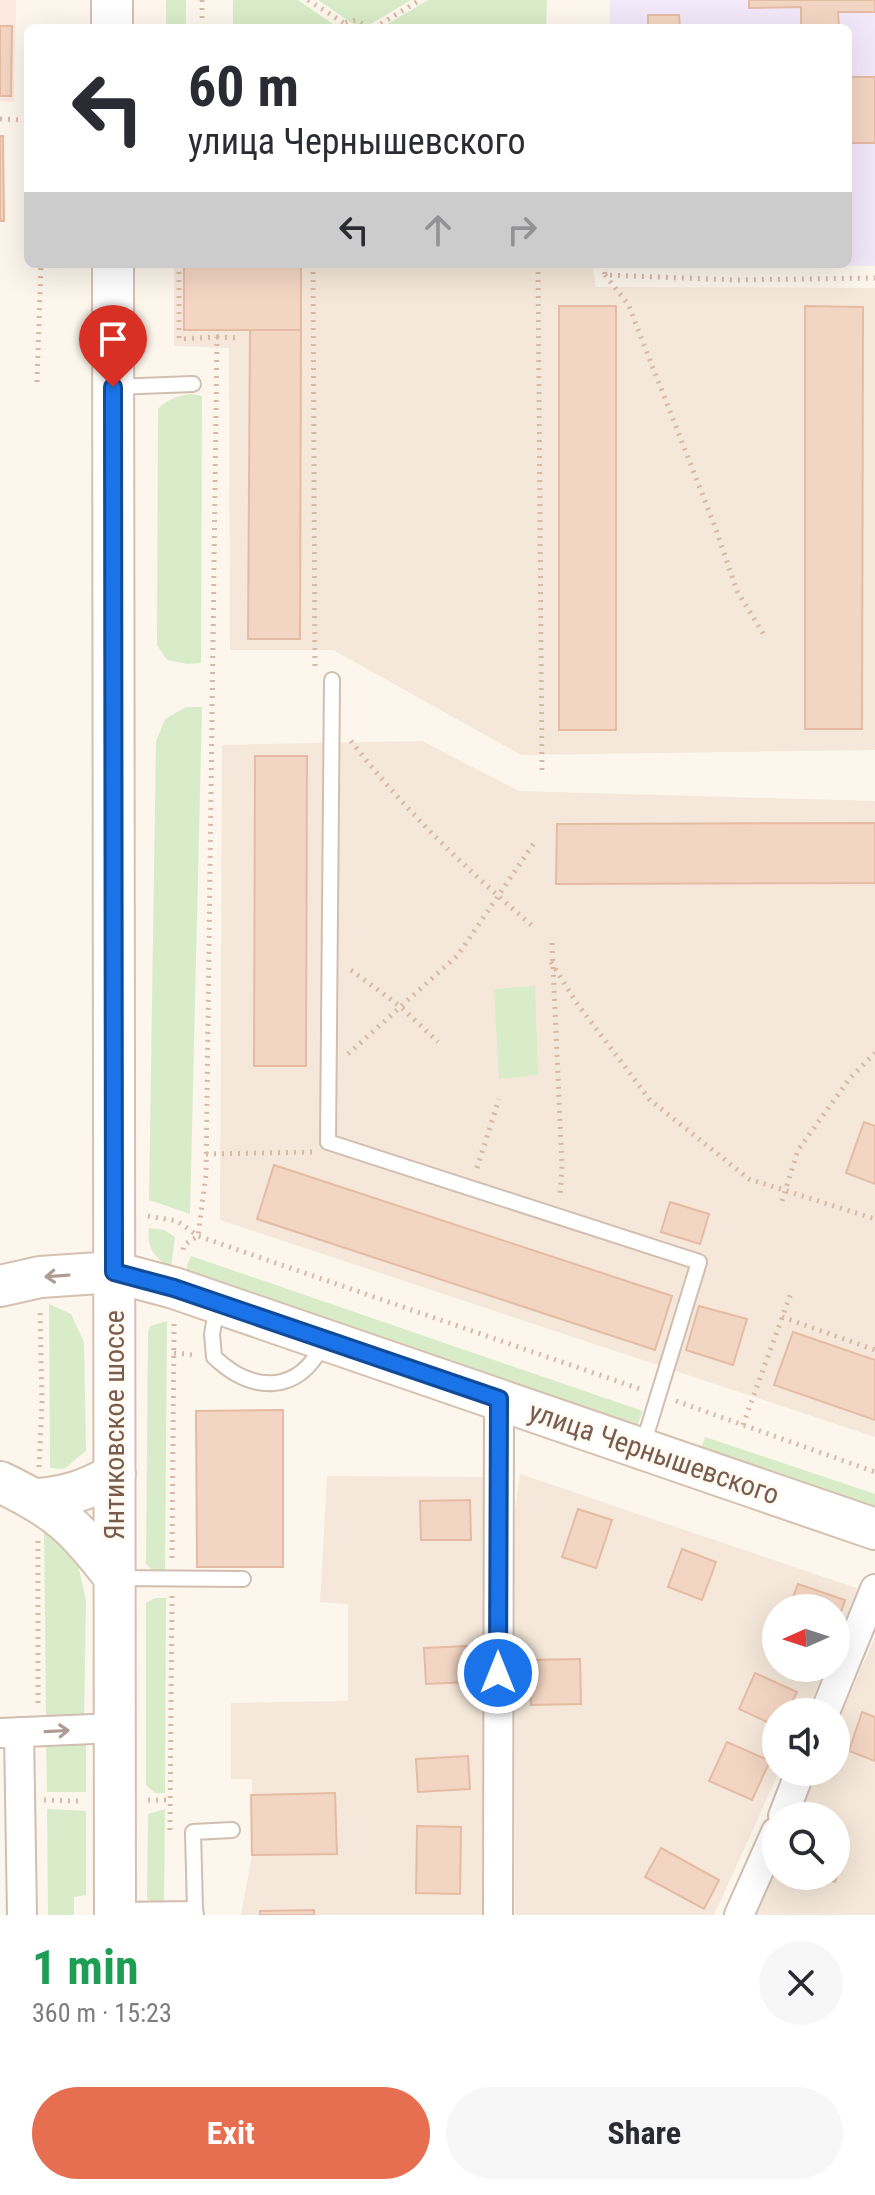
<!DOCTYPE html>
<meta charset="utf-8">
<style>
:root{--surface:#fff;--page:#f7f7f7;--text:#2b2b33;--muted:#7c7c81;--accent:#e76f51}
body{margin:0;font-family:"Roboto Condensed",sans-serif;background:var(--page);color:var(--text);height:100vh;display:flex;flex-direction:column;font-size:30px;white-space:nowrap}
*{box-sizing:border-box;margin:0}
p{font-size:26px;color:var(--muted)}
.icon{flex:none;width:44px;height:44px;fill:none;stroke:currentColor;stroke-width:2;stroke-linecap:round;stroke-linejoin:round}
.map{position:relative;height:1915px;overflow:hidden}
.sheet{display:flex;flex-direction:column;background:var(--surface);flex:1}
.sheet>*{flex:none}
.guide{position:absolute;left:24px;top:24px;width:828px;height:244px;border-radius:12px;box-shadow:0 8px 32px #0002;background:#fff;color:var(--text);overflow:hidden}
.needle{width:52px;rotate:267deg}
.fabs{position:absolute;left:762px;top:1594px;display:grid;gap:16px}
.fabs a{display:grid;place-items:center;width:88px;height:88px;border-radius:50%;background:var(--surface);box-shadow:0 8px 32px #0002;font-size:40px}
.pin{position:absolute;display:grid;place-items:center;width:68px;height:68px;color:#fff;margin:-82px -34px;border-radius:50% 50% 50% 0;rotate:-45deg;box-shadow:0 0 8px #0007}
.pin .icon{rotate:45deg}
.me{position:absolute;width:88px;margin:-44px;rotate:0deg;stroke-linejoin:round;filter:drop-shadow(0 0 6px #0008)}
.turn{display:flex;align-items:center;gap:28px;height:168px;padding:0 32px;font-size:36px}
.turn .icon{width:104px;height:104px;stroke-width:2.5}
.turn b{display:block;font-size:56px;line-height:68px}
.lanes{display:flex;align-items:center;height:76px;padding:0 32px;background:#0003;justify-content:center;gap:40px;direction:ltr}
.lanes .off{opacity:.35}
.round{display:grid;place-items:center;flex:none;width:84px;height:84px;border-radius:42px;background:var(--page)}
.head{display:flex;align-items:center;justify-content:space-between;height:136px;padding:0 32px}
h1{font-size:48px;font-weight:700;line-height:60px;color:#1e9e55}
.action{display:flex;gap:16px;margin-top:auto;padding:16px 32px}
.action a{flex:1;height:92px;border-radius:48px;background:var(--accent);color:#fff;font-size:32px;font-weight:700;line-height:92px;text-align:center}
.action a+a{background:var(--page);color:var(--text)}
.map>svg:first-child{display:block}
</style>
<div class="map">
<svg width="875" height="1915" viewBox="0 0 875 1915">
<rect width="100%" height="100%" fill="#fdf6ec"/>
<path fill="#f5e8da" d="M174,264H592L596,287L875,288V750L521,755L333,650H230L229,348L174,346Z
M422,741L519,791L875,801V1437L220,1220L222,745Z
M520,1474L862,1590L836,1646V1608H776V1668H826L806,1712H776V1772H779L714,1915H515L514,1517Z
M327,1476L488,1477L484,1915H241L252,1855V1779H231V1703L348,1701V1604L320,1602Z
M875,1637V1915H752L776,1861V1876H836V1816H796L815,1772H836V1726Z"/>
<path fill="#fde8e0" d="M0,0H16L14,102L0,101Z"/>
<path fill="#f3e8fa" d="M610,0H875V266L637,264H848V28H610Z"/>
<path fill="#d8ecc9" d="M166,0H186V28H166Z
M233,0H298L339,28H233Z
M318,0H411L364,28H359Z
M428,0H547L546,28H381Z
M191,394L202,396L201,663L187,664L167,660L157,645L158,409C166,400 179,395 191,394Z
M186,707H202L190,1214L149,1200L156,741L165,719Z
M535,986L538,1075L499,1079L494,989Z
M149,1228L164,1230L175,1237L171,1268C155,1258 146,1248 149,1228Z
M191,1256L643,1411L634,1434L187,1274V1265Z
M49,1304L71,1314L84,1342L86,1451L64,1469L50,1468Z
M167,1321L165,1571L151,1569L146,1564L148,1332L150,1326Z
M705,1437L875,1494V1517L698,1457Z
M44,1530L74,1547L86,1600L84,1723L46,1724Z
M155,1598H166L165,1793H155L146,1785V1603Z
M86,1737V1792H47L46,1738Z
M47,1809L86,1811V1895L74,1897V1915H48Z
M165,1809L164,1905L152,1904L147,1898L148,1814Z"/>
<path fill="#f3d5c3" stroke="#e6bba3" stroke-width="2" d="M749,0H875V12H838L839,28H801V7L749,8Z
M648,15H679L680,28H648Z
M0,26H12L11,96H0Z
M848,77H875V143H848Z
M0,136H3L4,221H0Z
M184,264H301V330H184Z
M559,306H616V730H559Z
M805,306L863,307L862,729H805Z
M250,330H301L300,639H248Z
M255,756H307L306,1066H254Z
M875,823V883L556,884L557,824Z
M864,1122L875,1126V1184L846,1173Z
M274,1165L672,1296L655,1350L257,1219Z
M670,1202L709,1214L700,1244L661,1232Z
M699,1306L747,1319L733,1365L686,1350Z
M793,1332L875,1360V1420L774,1385Z
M283,1410V1567H197L196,1411Z
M470,1500L471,1540H421L420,1501Z
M578,1509L612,1520L596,1568L562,1557Z
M682,1549L716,1562L702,1600L668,1587Z
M798,1584L845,1600L836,1626V1608H789Z
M467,1646L468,1682L426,1684L424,1648Z
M580,1659L581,1704L531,1705L530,1660Z
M755,1673L797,1692L787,1712H776V1726L739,1709Z
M862,1712L875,1717V1761L849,1751Z
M727,1742L770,1761L752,1800L709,1781Z
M468,1756L470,1789L418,1792L416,1759Z
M335,1793L337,1854L252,1855L251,1795Z
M417,1826L461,1827L460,1894L416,1893Z
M836,1840L849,1844L835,1882L819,1876H836Z
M661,1848L719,1880L704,1909L645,1877Z
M314,1910V1915H260V1911Z"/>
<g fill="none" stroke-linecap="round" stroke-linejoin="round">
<g stroke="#d1beb0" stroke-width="18">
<path id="lane" d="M114,387L193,384
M332,680L328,1142L699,1262L643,1445
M217,1306L212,1334L214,1357C252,1393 298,1395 323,1344
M115,1578L243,1579
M195,1909L193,1832L232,1830
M116,1910L195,1909L196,1915"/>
</g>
<g stroke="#d1beb0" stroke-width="32">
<path id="street" d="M825,1712L875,1589
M19,1732L22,1915
M1,1733L115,1728
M783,1816L800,1772
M498,1915L499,1399
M739,1915L776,1832"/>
</g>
<g stroke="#d6c0b0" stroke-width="44">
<path id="secondary" d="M112,0V28
M113,264L115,1915
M0,1286L40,1277L114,1272L174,1288L875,1529
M0,1482C59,1510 76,1527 115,1578
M37,1499C67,1497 89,1489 115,1474"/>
</g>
<path stroke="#d9b8a5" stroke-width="5" stroke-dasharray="2 6" stroke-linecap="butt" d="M202,0V28
M308,0L344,23
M340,28L344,23L356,20L370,28
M374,28L420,0
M0,119L25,120L28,123
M179,264V339L217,337L206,1174L198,1236L184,1245L182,1255
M313,264L315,670
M538,264L542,772
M604,264L605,275L735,280L875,278
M605,275L628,304L714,524L737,591L766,638
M217,337L238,338
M37,382L41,264
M351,741C405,811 468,871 535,928
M552,943L562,1166L560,1196
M551,962L576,1002L650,1100L749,1179L875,1219
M351,970L401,1007L438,1042
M348,1054L458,955L534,843
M206,1154L313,1152
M477,1168L499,1099
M782,1201L798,1150L850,1078L875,1053
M148,1216L177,1221L198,1236L640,1389
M782,1317L875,1350
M174,1353L193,1355
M676,1401L875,1472
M743,1425L791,1293
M39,1467L42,1403L40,1309
M38,1541V1707
M172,1558L174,1324
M44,1800L82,1801
M148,1800H170
M170,1830L172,1596"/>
<use href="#lane" stroke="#fff" stroke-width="14"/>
<use href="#street" stroke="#fff" stroke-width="28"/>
<use href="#secondary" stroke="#fff" stroke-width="40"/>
</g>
<defs><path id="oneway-shaft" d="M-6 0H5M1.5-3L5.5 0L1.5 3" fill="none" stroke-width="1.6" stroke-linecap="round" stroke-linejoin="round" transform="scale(2)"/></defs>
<g stroke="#af9d94">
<use href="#oneway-shaft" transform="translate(57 1276) rotate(176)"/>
<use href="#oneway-shaft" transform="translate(57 1731) rotate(-3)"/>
</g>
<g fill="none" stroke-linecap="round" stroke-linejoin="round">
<g stroke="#114b97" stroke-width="20">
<path id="route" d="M113,387L114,1272L174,1288L499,1399L498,1673"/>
</g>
<use href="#route" stroke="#1a73e8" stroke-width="14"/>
</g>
<g text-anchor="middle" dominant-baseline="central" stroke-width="6" stroke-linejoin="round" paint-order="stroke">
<g font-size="28" fill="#7a5c4d" stroke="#fffaf3">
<text transform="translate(114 1425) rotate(-90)">Янтиковское шоссе</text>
<text transform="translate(654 1453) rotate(19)">улица Чернышевского</text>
</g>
</g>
</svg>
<div class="fabs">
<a><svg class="needle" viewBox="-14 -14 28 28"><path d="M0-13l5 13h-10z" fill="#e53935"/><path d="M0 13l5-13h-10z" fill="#7c7c81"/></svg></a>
<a><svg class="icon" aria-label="sound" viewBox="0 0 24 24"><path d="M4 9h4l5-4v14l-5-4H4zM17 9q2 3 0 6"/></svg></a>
<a><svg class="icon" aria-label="search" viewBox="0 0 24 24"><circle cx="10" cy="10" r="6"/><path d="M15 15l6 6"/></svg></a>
</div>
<div class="pin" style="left:113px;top:387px;background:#d93025"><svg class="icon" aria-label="arrive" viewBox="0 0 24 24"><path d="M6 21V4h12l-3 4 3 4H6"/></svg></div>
<svg class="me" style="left:498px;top:1673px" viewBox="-20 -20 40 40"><circle r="17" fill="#1a73e8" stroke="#fff" stroke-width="3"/><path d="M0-11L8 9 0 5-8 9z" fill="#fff"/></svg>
<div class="guide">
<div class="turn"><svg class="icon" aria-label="left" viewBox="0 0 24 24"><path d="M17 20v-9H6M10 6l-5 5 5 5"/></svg><div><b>60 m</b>улица Чернышевского</div></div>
<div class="lanes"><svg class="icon" aria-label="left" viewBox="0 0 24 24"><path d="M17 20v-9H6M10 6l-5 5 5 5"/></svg><svg class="icon off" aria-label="ahead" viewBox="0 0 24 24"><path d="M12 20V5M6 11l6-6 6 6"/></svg><svg class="icon off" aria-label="right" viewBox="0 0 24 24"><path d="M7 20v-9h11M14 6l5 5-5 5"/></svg></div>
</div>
</div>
<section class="sheet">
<div class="head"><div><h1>1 min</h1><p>360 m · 15:23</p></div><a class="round"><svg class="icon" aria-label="close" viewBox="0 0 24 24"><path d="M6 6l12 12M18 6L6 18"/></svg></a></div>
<div class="action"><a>Exit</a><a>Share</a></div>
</section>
